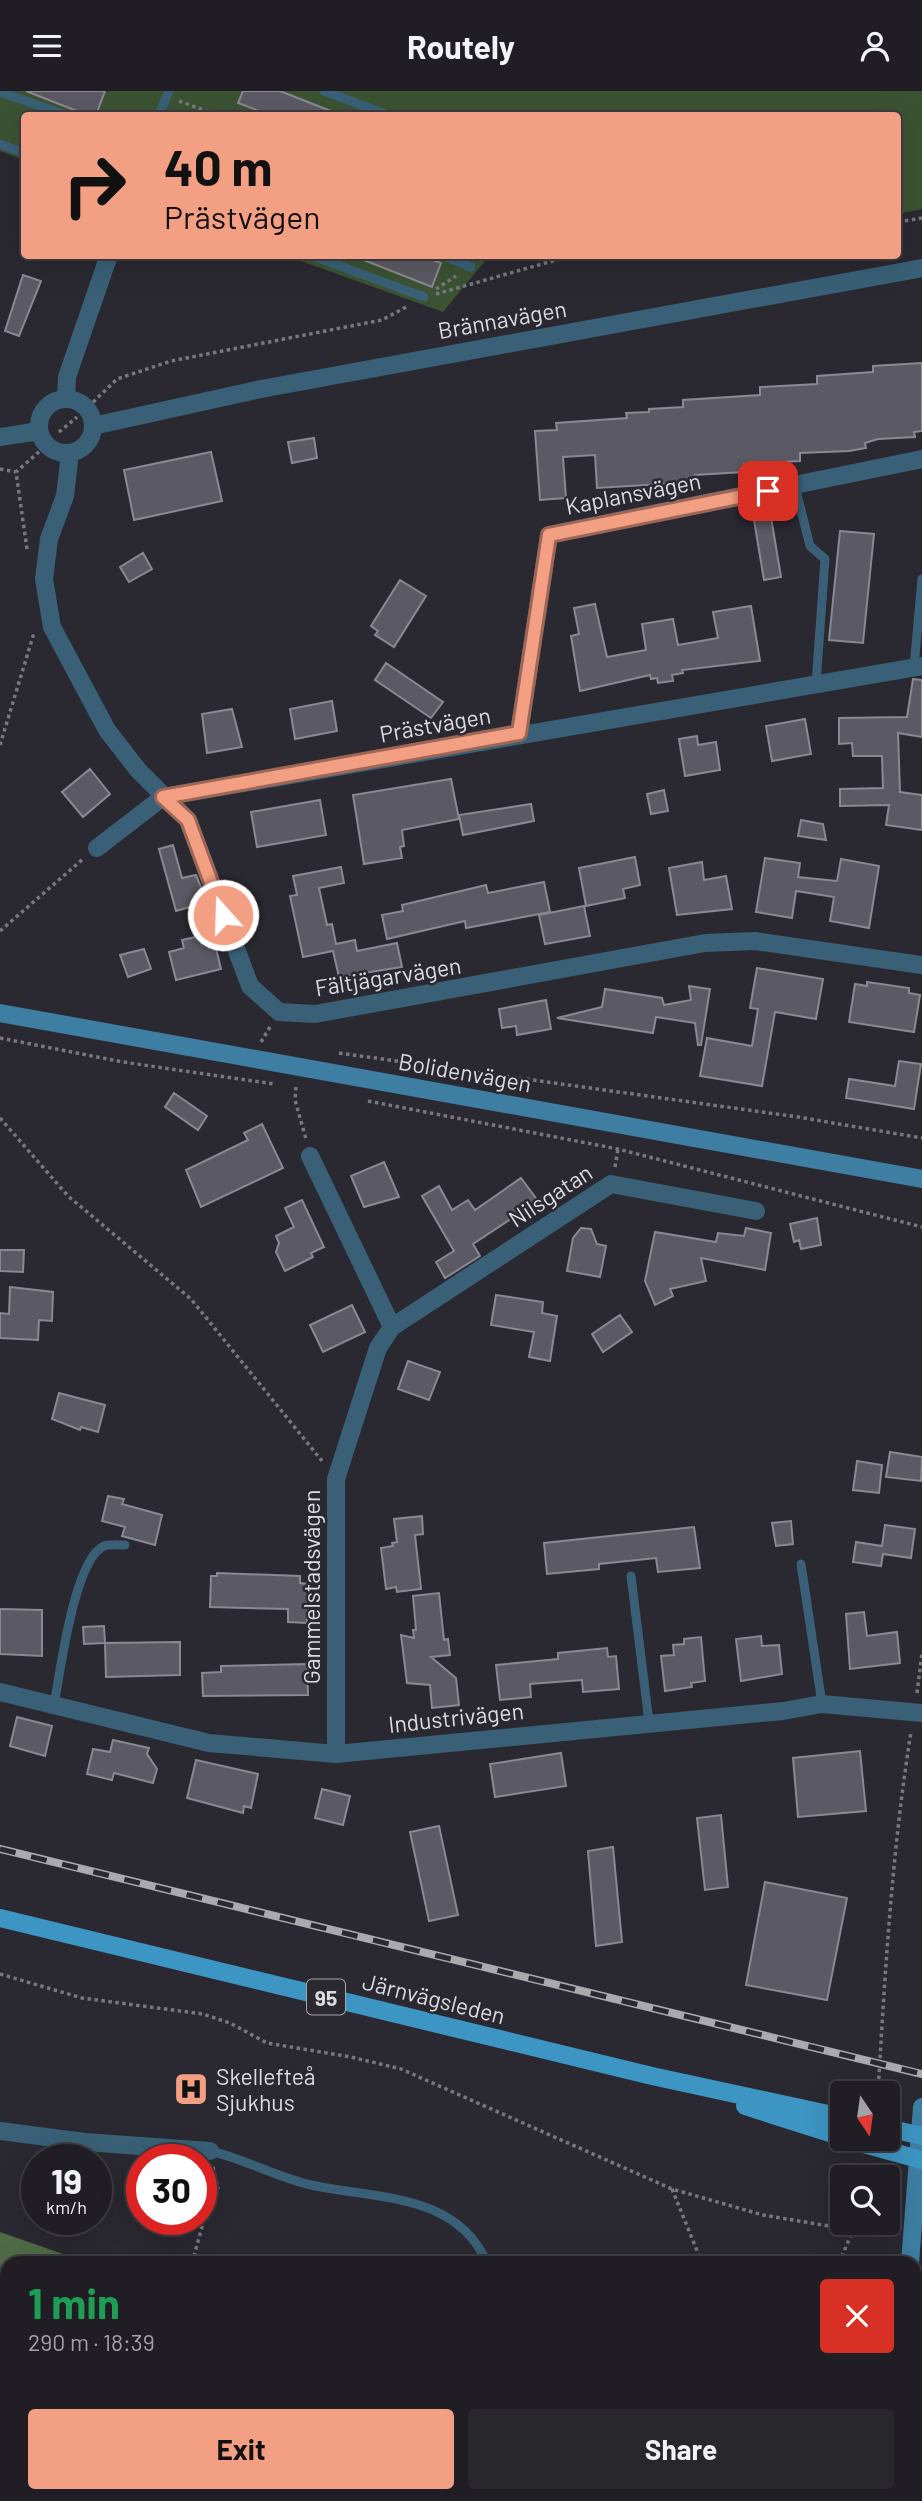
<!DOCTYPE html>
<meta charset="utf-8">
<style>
:root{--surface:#201e24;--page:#28272c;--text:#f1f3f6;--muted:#a2a2a6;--line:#3d3c41;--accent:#f39f83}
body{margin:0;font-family:Barlow,sans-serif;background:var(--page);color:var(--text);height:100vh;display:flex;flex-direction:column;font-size:26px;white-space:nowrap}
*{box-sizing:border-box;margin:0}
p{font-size:23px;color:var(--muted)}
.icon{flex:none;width:38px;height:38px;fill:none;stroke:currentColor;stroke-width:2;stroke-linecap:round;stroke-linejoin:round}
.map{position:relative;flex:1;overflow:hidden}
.drawer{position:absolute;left:0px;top:2165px;width:922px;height:247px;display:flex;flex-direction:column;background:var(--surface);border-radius:21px 21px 0 0;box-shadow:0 7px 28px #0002,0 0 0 2px var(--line)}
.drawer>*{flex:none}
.hud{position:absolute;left:21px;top:21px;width:880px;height:147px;border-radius:7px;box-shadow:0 7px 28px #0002,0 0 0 2px var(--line);background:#f39f83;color:#111;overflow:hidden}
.needle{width:46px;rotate:167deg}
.fabs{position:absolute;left:830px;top:1990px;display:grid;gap:14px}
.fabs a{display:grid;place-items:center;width:70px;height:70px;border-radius:7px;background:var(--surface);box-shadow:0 7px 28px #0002,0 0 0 2px var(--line);font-size:35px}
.speed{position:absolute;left:21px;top:2053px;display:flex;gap:14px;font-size:35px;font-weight:700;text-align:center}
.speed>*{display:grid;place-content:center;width:91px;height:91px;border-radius:50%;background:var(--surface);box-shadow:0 7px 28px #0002,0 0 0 2px var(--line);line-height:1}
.speed small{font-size:18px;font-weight:400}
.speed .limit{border:10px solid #d22;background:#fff;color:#111}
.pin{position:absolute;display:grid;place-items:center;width:60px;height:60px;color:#fff;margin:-30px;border-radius:14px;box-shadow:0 4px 10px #0006}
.me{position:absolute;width:77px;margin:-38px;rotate:340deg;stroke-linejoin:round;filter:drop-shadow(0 0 5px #0008)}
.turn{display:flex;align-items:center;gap:24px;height:147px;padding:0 28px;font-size:32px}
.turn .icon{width:91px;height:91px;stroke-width:2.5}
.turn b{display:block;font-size:49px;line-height:60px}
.round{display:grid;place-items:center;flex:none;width:74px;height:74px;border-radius:7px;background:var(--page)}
.overview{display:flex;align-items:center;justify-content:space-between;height:119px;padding:0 28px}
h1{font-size:42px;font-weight:700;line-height:52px;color:#1e9e55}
.button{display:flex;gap:14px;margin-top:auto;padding:14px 28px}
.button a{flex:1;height:80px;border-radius:7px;background:var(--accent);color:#111;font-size:28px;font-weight:700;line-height:80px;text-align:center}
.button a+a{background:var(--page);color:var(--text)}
header{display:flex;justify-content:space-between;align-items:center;height:91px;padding:0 28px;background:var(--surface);font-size:32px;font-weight:700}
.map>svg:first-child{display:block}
</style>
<header><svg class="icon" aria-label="menu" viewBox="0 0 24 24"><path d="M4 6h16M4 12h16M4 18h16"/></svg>Routely<svg class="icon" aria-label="person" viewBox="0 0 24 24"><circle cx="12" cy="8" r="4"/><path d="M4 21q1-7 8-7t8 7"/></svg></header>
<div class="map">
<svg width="922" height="2410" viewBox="0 0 922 2410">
<rect width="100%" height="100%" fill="#2a2830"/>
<path fill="#3b5233" d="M0,0H922V118L898,123V24H24V69L0,60Z
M287,165H489L443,221Z"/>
<path fill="#4f6b45" d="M0,2141L89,2172H7V2404H303L304,2410H0Z"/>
<path fill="#5b5963" stroke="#8a8892" stroke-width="2" d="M26,0H105L96,24H87Z
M243,0H280L341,24H270L238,12Z
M351,164H419L441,172L432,196Z
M23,184L41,190L19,245L5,240Z
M922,272V340L914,341L915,346L878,348L865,352L866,357L849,360L800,362V370L744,373V381L695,384V391L663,393L597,397L595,364L563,366L566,407L540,409L535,340L557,339L556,332L627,327L626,322L649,321V318L683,316V309L760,304V296L817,293V285L873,281V275Z
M314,347L317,367L292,372L288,351Z
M211,361L222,410L134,429L124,379Z
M770,420L781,486L764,489L753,423Z
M840,440L874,443L863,552L829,549Z
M143,462L152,478L129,491L120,476Z
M400,489L426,505L394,556L375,544L378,540L371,535Z
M595,513L607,566L646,559L642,533L673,528L678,554L718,547L713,521L751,515L760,570L682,579L683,582L672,584L673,590L658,592L657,587L651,588L650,584L580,600L571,545L579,543L574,517Z
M386,572L443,611L431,627L375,589Z
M913,588L922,589V646L898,642L900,701L922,704V739L886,734L889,714L840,715V698L883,697L882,665H853L852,652L839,653V627L907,626Z
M332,610L337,640L295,648L290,618Z
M232,618L242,656L207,662L202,623Z
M805,628L811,663L772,670L766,635Z
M697,645L698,654L716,651L720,679L685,685L679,648Z
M90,678L110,703L83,726L62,701Z
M451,688L459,728L402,739L404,755L400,756L402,767L364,773L353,704Z
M664,699L668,720L651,723L647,703Z
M320,709L326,744L257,756L251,721Z
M531,713L534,730L463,744L459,724Z
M801,729L823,733L826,749L798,745Z
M173,754L182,787L196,784L207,811L176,820L159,758Z
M635,766L640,794L623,798L625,807L586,815L579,777Z
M765,767L800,772L798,786L837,790L841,768L879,775L869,837L830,830L834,806L796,800L792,827L756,821Z
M702,771L704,789L726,785L732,818L677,824L669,777Z
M341,776L344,792L319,797L327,834L332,833L336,853L355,849L357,860L397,852L402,876L339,886L333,860L303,866L290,805L297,804L293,785Z
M544,791L550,821L466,837L465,830L387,848L382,824L403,820L402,814L486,794L488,802Z
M584,815L590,845L545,853L539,824Z
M200,845L201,852L214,849L221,878L176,889L169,861L184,857L182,849Z
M144,858L151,878L128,886L120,864Z
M757,877L823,888L816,928L775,921L762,995L700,985L707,947L752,955L758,918L750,917Z
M867,891L909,897V902L920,904L914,941L849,931L855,893L867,895Z
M689,895L710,898L701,954H698L695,932L656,926L653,942L557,927L602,916L605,898L662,907L664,914L691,909Z
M546,909L551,938L517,944L516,935L502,937L499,918Z
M899,970L921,973L914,1018L846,1007L849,988L895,995Z
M174,1002L207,1025L198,1039L165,1016Z
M262,1033L283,1077L201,1116L186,1079L248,1049L244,1042Z
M384,1071L399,1106L364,1116L351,1085Z
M521,1087L538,1110L473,1153L480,1165L445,1187L436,1171L454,1160L422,1105L439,1095L452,1119L468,1109L475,1119Z
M302,1109L324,1156L311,1162L313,1166L285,1180L276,1161L279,1152L276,1145L294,1136L285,1117Z
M817,1127L821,1154L801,1158L799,1149L794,1151L790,1133Z
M581,1137L591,1138L597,1153L606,1155L600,1186L567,1180L573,1147Z
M746,1137L771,1142L765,1179L701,1167L706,1190L670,1198L673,1205L655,1214L645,1190L655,1141L716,1151L718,1142L744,1145Z
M0,1159H24L23,1181L0,1180Z
M10,1196L53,1201L52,1230L39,1229L38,1249L0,1247V1222L9,1223Z
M496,1204L543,1211L542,1222L557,1225L550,1270L529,1266L534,1241L491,1234Z
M352,1214L365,1241L323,1261L310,1234Z
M620,1224L632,1241L603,1261L592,1243Z
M408,1270L440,1281L429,1309L398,1298Z
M59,1302L105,1314L98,1341L81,1336L80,1339L52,1328Z
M890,1361L922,1366L921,1390L886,1386Z
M857,1370L882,1374L879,1402L853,1399Z
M108,1405L124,1408L122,1413L162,1424L155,1454L122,1445L125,1436L102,1430Z
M422,1425L423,1443L415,1444L421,1498L397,1501L396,1496L386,1498L381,1457L393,1455L392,1452L397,1451L394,1428Z
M791,1430L793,1453L776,1455L772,1432Z
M885,1434L915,1438L911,1467L883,1463L881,1475L853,1471L856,1451L882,1455Z
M694,1436L700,1477L658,1481L656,1467L599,1473V1478L547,1483L544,1452Z
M217,1482L300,1485V1492L308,1493L307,1532L288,1531V1518L210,1516L211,1485H217Z
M439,1502L444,1549L448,1548L450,1564L431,1566L456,1587L459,1614L432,1617L430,1594L407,1592L401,1544L414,1547L413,1539H416L413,1505Z
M0,1518L42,1519V1565L0,1563Z
M864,1521L867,1545L897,1541L900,1572L850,1578L846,1523Z
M104,1535L105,1552L84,1553L83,1536Z
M761,1545L762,1555L779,1554L782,1583L741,1590L736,1548Z
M701,1546L705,1590L691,1592L692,1596L665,1600L661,1565L674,1564L673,1554L684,1553V1548Z
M180,1551V1584L106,1586L105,1552Z
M607,1557L608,1566L616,1565L619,1598L583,1601L582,1589L530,1593L531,1606L500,1609L496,1574L558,1568V1562Z
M307,1573L308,1604L203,1605L202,1582L221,1581V1575Z
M17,1626L52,1635L45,1665L10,1655Z
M113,1649L149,1657L147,1663L157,1678L153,1692L114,1682L112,1689L87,1683L93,1658L110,1661Z
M860,1660L866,1720L798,1726L793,1667Z
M561,1662L566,1695L495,1706L490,1673Z
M196,1669L258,1683L251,1717L244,1715L243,1722L187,1707Z
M322,1698L350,1705L343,1734L315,1727Z
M721,1724L728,1796L705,1799L697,1727Z
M439,1735L458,1824L429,1830L410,1741Z
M613,1756L622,1851L596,1855L588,1760Z
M765,1791L847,1807L827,1909L746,1894Z"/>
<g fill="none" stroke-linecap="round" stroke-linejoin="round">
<path stroke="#79777e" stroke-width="3.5" stroke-dasharray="3.5 3.5" stroke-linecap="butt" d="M179,10L217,24
M898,131L922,127
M436,198L456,185
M436,203L574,164
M88,316L117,288L171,270L382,229L408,215
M59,341L77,326
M0,378L16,381
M27,458L16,381L41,359
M0,654L34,542
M0,840L83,768
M0,947L123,971L274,993
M261,951L270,936
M339,962L798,1026L922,1047
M296,996L295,1009L306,1048
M368,1010L618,1058L922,1136
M0,1027L68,1105L191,1208L322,1370
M615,1076L618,1058
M917,1602L922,1562
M0,1883L82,1907L203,1923L230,1932L267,1952L351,1966L401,1978L672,2098L763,2124L853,2139
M878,2002C885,1882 892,1759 911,1641
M873,2086L874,2074
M672,2098L702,2172
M192,2172L205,2125L218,2097L213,2076
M839,2172L856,2132
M0,2267L7,2265
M763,2404V2410
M0,2408L20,2410
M69,2410L76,2404"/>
<path stroke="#396076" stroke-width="9" d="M324,0L388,24
M0,1L66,24
M159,24L169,0
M0,53L24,62
M310,164L424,206
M441,164L471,176
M795,395L810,455L825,468L816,593
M914,576L922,488
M801,1473L822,1613
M631,1485L649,1631
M54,1614C60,1583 74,1468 104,1455C109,1453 119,1454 125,1454
M210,2060C245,2068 276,2086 311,2094C374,2108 457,2101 487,2172
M570,2410V2404"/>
<path stroke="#396076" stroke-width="18" d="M66,308L67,286L109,164
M39 335a27 27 0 1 1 54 0a27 27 0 1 1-54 0Z
M93,335L261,298L922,177
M0,346L39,340
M70,362L65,405L49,448L44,488L52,536L107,639L138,679L188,729L250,895L279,921L315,923L705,852L755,850L922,874
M519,643L549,444L922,368
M97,757L163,706L922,575
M310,1065L392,1236L378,1257L336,1388V1663
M392,1236L611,1093L756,1120
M0,1601L209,1652L336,1663L783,1620L822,1613L922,1622
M0,2040L85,2051L210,2060"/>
<path stroke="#3d7ea2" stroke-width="18" d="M0,922L922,1088
M910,2172L922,2016
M915,2312L922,2313
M915,2375L922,2336
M886,2410V2404
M909,2410L910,2404"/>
<path stroke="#3d95c3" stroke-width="18" d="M0,1827L652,1985L842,2026
M745,2015L842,2046"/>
<g stroke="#aaa9ae" stroke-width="8">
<path id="rail" d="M0,1758L922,1983"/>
</g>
<use href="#rail" stroke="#2a2830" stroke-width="5" stroke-dasharray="16" stroke-linecap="butt"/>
<path stroke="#3d95c3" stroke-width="18" d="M887,2037L922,2045
M846,2048L922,2069"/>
</g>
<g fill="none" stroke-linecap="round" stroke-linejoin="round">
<g stroke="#9e6755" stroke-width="18">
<path id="route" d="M223,824L188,729L163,706L519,642L549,444L768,400"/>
</g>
<use href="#route" stroke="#f39f83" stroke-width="12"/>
</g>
<defs>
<g id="hospital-square" transform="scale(1.75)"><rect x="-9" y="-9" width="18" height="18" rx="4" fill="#f39f83" stroke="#2a2830"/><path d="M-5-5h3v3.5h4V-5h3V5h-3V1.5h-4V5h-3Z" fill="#111"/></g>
</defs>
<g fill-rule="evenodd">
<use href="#hospital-square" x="191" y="1998"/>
</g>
<g text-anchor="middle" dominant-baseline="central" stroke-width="5" stroke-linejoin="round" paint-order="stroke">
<rect fill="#2a2830" stroke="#a7a5ab" stroke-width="2" x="307" y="1888.5" width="38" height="35" rx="5"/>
<g font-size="21" font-weight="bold" fill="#dcdbe0">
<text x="326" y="1906">95</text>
</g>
<g font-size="23" fill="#dcdbe0" stroke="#2a2830">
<text transform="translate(502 228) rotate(-10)">Brännavägen</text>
<text transform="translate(633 402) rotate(-11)">Kaplansvägen</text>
<text transform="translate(435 633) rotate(-10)">Prästvägen</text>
<text transform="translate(388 885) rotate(-9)">Fältjägarvägen</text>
<text transform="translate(465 981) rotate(10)">Bolidenvägen</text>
<text transform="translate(550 1104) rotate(-33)">Nilsgatan</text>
<text transform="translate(311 1496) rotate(-90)">Gammelstadsvägen</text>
<text transform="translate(456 1626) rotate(-6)">Industrivägen</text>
<text transform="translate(434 1907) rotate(14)">Järnvägsleden</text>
</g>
<g font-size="23" fill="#dcdbe0" stroke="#2a2830" text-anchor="start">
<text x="216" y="1985">Skellefteå<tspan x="216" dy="26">Sjukhus</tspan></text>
</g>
</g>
</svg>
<div class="fabs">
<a><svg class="needle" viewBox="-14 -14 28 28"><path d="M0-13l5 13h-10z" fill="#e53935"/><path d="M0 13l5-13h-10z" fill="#a2a2a6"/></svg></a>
<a><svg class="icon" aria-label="search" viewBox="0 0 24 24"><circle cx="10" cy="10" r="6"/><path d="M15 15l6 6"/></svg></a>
</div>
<div class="speed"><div>19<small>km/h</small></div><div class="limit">30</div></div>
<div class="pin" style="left:768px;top:400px;background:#d93025"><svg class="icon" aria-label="arrive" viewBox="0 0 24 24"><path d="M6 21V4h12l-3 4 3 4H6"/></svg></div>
<svg class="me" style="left:223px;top:824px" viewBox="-20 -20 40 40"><circle r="17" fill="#f39f83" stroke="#fff" stroke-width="3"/><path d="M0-11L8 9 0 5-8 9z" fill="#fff"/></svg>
<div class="hud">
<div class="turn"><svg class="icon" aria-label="right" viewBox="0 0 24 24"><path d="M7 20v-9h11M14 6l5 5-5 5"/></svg><div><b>40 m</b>Prästvägen</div></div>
</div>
<section class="drawer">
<div class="overview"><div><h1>1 min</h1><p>290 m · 18:39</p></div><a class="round" style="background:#d93025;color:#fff"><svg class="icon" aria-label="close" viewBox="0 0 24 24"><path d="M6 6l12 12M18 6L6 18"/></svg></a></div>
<div class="button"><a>Exit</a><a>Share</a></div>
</section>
</div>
